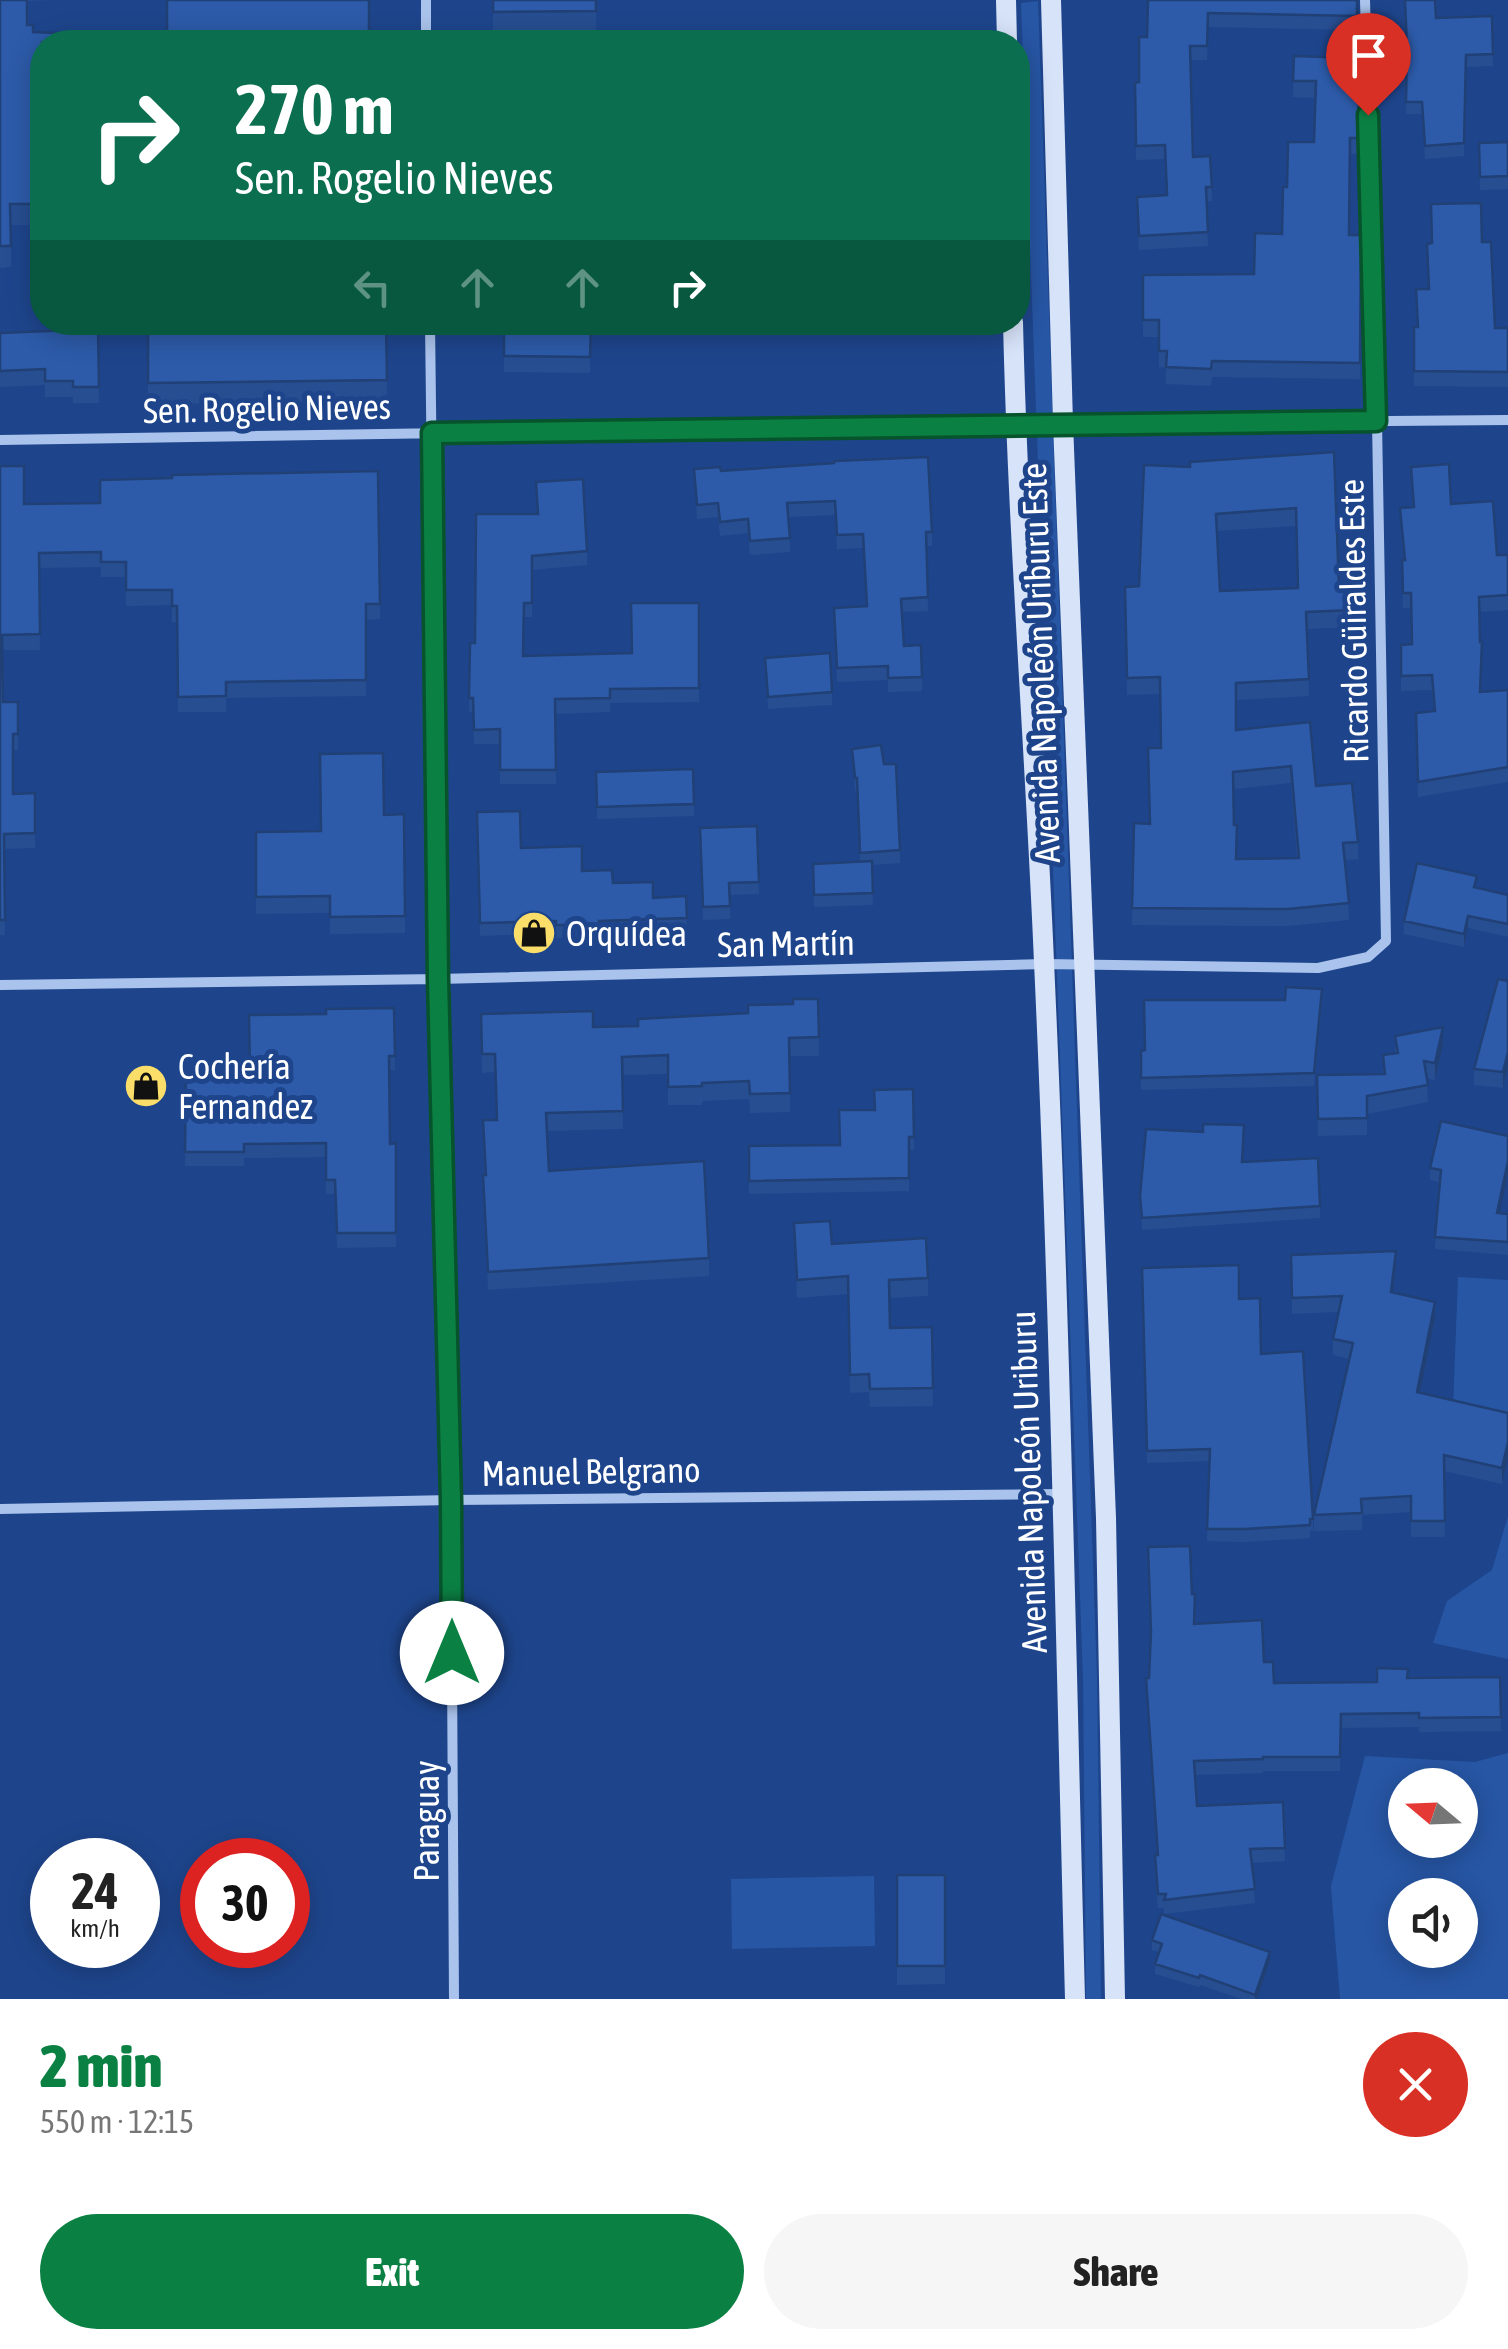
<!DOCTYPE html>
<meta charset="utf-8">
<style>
:root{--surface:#fff;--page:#f6f6f6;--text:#222;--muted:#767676;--accent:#0b8043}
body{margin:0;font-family:"Asap Condensed",sans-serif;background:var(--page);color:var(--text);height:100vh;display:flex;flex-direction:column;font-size:38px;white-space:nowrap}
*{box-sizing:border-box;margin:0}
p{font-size:32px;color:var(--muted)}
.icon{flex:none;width:55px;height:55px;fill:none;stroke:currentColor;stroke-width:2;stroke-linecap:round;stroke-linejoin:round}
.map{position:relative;height:1999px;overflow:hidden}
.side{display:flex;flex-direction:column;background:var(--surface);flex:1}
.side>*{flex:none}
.guide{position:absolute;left:30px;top:30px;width:1000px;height:305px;border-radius:40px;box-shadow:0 5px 25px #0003;background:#0b6e4f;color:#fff;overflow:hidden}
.needle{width:65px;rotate:289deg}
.controls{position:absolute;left:1388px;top:1768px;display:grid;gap:20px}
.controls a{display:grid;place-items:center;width:90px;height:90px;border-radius:50%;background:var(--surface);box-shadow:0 5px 25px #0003;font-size:50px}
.speed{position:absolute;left:30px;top:1838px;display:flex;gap:20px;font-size:50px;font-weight:700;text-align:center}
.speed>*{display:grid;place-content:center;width:130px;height:130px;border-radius:50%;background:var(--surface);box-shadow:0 5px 25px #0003;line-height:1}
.speed small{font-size:25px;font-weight:400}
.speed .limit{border:15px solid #d22;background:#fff;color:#111}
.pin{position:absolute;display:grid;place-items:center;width:85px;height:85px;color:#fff;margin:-102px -42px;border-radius:50% 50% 50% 0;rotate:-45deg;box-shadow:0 0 10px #0007}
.pin .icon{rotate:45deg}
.me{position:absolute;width:110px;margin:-55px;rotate:0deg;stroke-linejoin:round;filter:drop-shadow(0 0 8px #0008)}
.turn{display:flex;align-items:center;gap:35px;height:210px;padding:0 40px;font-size:45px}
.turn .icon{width:130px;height:130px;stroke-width:2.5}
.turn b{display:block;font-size:70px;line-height:85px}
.lanes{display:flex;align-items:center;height:95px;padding:0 40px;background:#0003;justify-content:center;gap:50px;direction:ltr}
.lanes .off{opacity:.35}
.round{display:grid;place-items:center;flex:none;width:105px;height:105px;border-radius:52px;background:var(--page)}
.summary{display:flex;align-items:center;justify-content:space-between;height:170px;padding:0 40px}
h1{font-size:60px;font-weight:800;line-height:75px;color:var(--accent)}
.primary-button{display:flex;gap:20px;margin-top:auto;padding:20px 40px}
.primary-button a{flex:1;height:115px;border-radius:60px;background:var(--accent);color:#fff;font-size:40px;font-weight:800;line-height:115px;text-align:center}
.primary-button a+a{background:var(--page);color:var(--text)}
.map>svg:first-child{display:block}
</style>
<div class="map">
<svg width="1508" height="1999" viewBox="0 0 1508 1999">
<rect width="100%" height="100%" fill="#1e458c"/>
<path fill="#2756a4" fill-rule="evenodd" d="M1038,1L1097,1678L1101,1999H1086L1083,1678L1021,3Z
M1458,1277L1508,1280V1421L1453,1409Z
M1508,1516V1659L1433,1643L1447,1601L1492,1570Z
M1508,1753V1999H1340L1331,1886L1365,1756L1475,1762ZM1460,1785V1840H1405V1785ZM1460,1895V1950H1405V1895Z
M874,1876L875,1946L732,1949L731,1879Z"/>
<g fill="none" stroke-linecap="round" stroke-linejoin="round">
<path stroke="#aac3ec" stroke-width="10" d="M426,0V42
M430,322L438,979L451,1500L454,1999
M0,440L1015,424L1508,420
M0,985L438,979L1044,964L1318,968L1368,957L1386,941L1377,421L1365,0
M0,1509L451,1500L1062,1494"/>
<path stroke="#d7e3f9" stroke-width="20" d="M1006,0L1007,42
M1051,0L1063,423L1106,1518L1115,1999
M1013,322C1018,536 1035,749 1044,962C1060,1308 1066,1654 1075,1999"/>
</g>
<path fill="#274e91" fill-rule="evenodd" d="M0,0H53L27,1V25L33,32L82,38L369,32L42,42V225H11V267L0,268Z
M493,0H596V30L493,31Z
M1148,0L1357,16V30L1208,27L1207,60H1191L1193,157L1210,156L1212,201H1206L1208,246L1139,250L1137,197L1166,195L1165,159L1136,160L1135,83L1139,82L1147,37Z
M1492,16L1493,66L1466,67L1464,156L1425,159L1422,114H1406L1407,56L1436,18Z
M1294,56L1358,58L1359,154H1350L1349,235H1361L1360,379L1212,377L1211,386L1166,384V368L1159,367V337H1143V275L1254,274L1282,234L1287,187L1314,142L1315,98L1293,97Z
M1508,142V189L1480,190L1479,143Z
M1482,242L1495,328H1508V387L1414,386V327H1417L1428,289Z
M148,322H386L387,401L148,404Z
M504,322H591L590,373L504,372Z
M98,329L99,403H73V397H45V385L0,387V333Z
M1334,452L1339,586H1351L1352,627L1307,629L1309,696L1236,700V730L1310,722L1316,786L1358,842V859L1345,860L1349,920L1288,926L1132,925L1134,823L1149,824L1161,748L1160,694L1127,695L1125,587L1139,586L1190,467ZM1296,526L1297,588L1220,591L1216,531ZM1291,783L1297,858L1236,859L1233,789Z
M834,463L932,532V546H926L928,611L902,612L904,646L922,677V691L888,692V680L837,682L834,608L866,606L863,548L837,549L835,515L789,517L790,552L750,555L748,533L720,536L718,517L697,519L694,469L721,471Z
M0,466L24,504L100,503L378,471L380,619L366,620V696L226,698V712H178L177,622H172V605L126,606V577H101V567L39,568L40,650H2L3,702H18V750H13V794L35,793V848L4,849L5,935H0Z
M1411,467L1451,504L1497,555H1508V610L1479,612L1481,692L1508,690V782L1418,797L1416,713L1434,711L1432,690L1401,691V645L1412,644L1411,608H1403L1402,575L1404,560L1400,508L1413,507Z
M536,482L587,551V565L532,570V617H524V656L632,653L699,603V702L610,703V712L555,714L556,784H500V744H474L473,712H469L470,643H475L537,514Z
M765,658L832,692V705L768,709Z
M852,749L900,850V863L872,865L873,905L814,907L813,864L860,862L857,791H855Z
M693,769L694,816L597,819L596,772Z
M477,812L521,848L653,898L686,896L687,930L599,933V937L556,938V933L480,936Z
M404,814L405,933L330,934V913L256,914V832L321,831L384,815Z
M757,826L759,894L730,895V919L703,920L700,828Z
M1477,888L1508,895V937L1468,928L1464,947L1404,934V921Z
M1508,981V1068L1503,1088L1474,1085V1069Z
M818,999L819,1056H789L790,1112L750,1113L749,1099L702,1101V1105H668V1074L622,1075L623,1129L547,1131L549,1171L709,1258V1276L488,1290L483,1194V1175H485L483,1120H497L495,1072L482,1073L481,1014L593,1027L638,1026L748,1013Z
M1322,1002L1314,1086L1141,1090V1051Z
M394,1008L395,1070H389L390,1144L396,1143V1247L337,1248L335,1194H326V1157L244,1158V1166H185L186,1072L250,1073L326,1014Z
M1395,1036L1443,1045L1435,1080L1427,1079L1428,1102L1367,1114V1135L1318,1136L1317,1075L1383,1074V1055L1395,1054Z
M913,1089L914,1149L909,1150V1191L749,1194V1146L839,1145L874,1110Z
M1441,1121L1499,1213L1508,1214V1255L1435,1249L1440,1183L1430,1180V1168Z
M1243,1162L1320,1206V1218L1142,1230L1140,1196Z
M794,1223L832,1244L928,1278V1296L890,1298V1328L932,1327L933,1406L870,1407L869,1392L850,1393L848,1294L797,1298Z
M1291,1255L1396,1267L1393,1293L1435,1318L1420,1393L1508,1413V1458L1502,1484L1444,1471L1445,1537H1411V1512L1362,1515V1530L1314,1531V1515L1350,1359L1333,1355V1339L1338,1312L1292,1314Z
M1142,1268L1239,1299L1261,1354L1313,1519V1531H1310V1538L1245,1542L1207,1541L1209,1461L1147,1463Z
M1192,1594L1195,1624L1264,1662L1274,1683L1377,1682L1407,1678L1500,1677L1501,1731L1419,1732V1727L1341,1728L1340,1771H1263V1773L1195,1775L1197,1806L1283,1802L1285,1861L1252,1863L1255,1903L1164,1914V1908H1158L1155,1869V1855H1157L1146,1678H1149Z
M897,1875H945V1984L897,1985Z
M1152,1940L1270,1961L1257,1999H1241L1200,1985L1199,1987L1155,1974V1964L1159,1952L1152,1950Z"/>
<path fill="#204076" d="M1468,916V928L1464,947V934Z
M1443,1027V1045L1435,1080V1063Z
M1508,1052V1068L1503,1088V1072Z
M1508,1161V1174L1497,1225V1213Z
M1396,1251V1267L1391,1309V1292Z
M1435,1302V1318L1417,1408V1392Z
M1508,1442V1458L1502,1484V1468Z
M1270,1952V1961L1257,1999H1255V1995Z"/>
<path fill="#2d5ba9" stroke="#204076" stroke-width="2.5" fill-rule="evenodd" d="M0,0H27V25H33V32L82,34V38L167,34V0H369V32H376V42H42V204H10L11,246H0Z
M493,0H596V11L493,12Z
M1148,0H1357V16L1208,13L1207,46H1190L1193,157L1210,156L1212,187H1206L1208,232L1139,236L1137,197L1167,195L1165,145L1136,146L1135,83L1139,82V37H1147Z
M1405,0H1435L1436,18L1492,16L1493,54L1466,55L1464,143L1425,146L1422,102H1406L1407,48Z
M1294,56L1358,58L1359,138H1350L1349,235H1361L1360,363L1212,361L1211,369L1166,367L1167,351H1159V320H1143V275L1254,274L1255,233L1282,234L1283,187H1287L1288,142H1314L1316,81H1293Z
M1508,142V176L1480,177L1479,143Z
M1481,203L1482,242H1491L1495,328H1508V372L1414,371V327H1418L1416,289H1429L1427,244L1432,243L1431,204Z
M148,322H386L387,380L148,383Z
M504,322H591L590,357L504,356Z
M98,329L99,387H73V381H45V369L0,371V333Z
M1334,452L1339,586H1351L1352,610L1306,612L1309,679L1236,683V730L1310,722L1316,786L1352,783L1358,842L1343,843L1349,903L1288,909L1132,908L1134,823L1150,824L1148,748H1161L1160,677L1127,678L1125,587L1139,586L1144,465L1190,467V462ZM1296,508L1298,588L1220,591L1216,514ZM1291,766L1299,858L1236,859L1237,825H1234L1233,772Z
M928,457L932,532H926L928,597L901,599L904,646L921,645L922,677L888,678V666L837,668L834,608L867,606L863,534L837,535L835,501L787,503L790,538L750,541L748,519L720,522L718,503L697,505L694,469L720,467L721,471L834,463L835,461Z
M1449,464L1451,504L1493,501L1497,555H1508V595L1479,597L1480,642H1482L1480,692L1508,690V767L1418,782L1416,713L1435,711L1432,675L1401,676V645L1412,644L1411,593H1403L1402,560H1405L1400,508L1414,507L1411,467Z
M0,466H24V504L100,503V480L172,478V475L378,471L380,604H366V680L226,682V696L178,697L177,606H172V590H126V562H101V552L39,553L40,634L2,635L3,702H18V734H13V794L35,793V833L4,834L5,920H0Z
M583,479L587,551L532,556V603H524L523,656L632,653L631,603H699V688L610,689V698L555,699L556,770H500V729L474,730L473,698H469L470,643H475L476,514H538L536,482Z
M830,653L832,692L768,697L765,658Z
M881,745L884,764H896L900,850L860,853L857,778H855L852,749Z
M383,753L384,815L404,814L405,916L330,917V896L256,897V832L321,831L320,754Z
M693,769L694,804L597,807L596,772Z
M520,811L521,848L582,846V871L612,870L613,883L653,882V898L686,896L687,918L599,921V925H556V921L480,923L477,812Z
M757,826L759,882L729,883L730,906L703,907L700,828Z
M872,861L873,893L814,895L813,864Z
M1417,863L1477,876L1474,887L1508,895V924L1468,916L1464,934L1404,921Z
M1498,979L1508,981V1052L1503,1072L1474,1069Z
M1286,987L1322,989L1314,1073L1141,1078V1051L1145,1050L1144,1000H1285Z
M793,999H818L819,1037L789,1038L790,1093L750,1094L749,1081L702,1083V1086L668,1087V1055L622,1057L623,1111L546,1113L549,1171L704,1161L709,1258L488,1272L483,1175H486L483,1120H497L495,1054H482L481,1014L593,1011V1027L638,1026V1019L748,1013V1005L793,1004Z
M394,1008L395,1056H389L390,1144L396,1143V1233H337L335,1180H326V1143L244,1144V1152H185L186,1072L250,1073L249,1015L326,1014V1009Z
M1443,1027L1435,1063L1424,1061L1428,1085L1367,1096V1118L1318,1119L1317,1075L1385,1074L1383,1055L1398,1053L1395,1036Z
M913,1089L914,1137H909V1178L749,1181V1146L840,1145L839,1110H875L874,1090Z
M1441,1121L1508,1136V1161L1497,1213L1508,1214V1242L1435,1237L1441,1170L1430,1168Z
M1203,1124L1244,1125L1242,1162L1318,1158L1320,1206L1142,1218L1140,1196L1146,1129L1203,1132Z
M830,1221L832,1244L926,1238L928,1278L889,1280L890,1328L932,1327L933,1388L870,1389L869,1374L850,1375L848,1276L797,1280L794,1223Z
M1396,1251L1391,1292L1435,1302L1417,1392L1508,1413V1442L1502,1468L1444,1455L1445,1521H1411V1496L1361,1499L1362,1513L1314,1515L1353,1343L1333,1339L1342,1296L1292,1298L1291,1255Z
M1239,1265V1299L1260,1298L1261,1354L1303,1351L1313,1519H1310V1525L1245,1529H1207L1210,1449L1147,1451L1142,1268Z
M1190,1546L1192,1594H1195L1194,1624L1262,1620L1264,1662H1273L1274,1683L1377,1682V1668L1408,1669L1407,1678L1500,1677L1501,1717L1419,1718V1713L1341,1714L1340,1757H1263V1759L1194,1761L1197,1806L1283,1802L1285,1848L1250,1849L1255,1889L1164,1900L1166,1894H1158L1155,1855H1158L1146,1678H1149L1151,1631L1148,1547Z
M897,1875H945V1966H897Z
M1161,1914L1270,1952L1255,1995L1200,1975L1199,1978L1155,1964L1162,1944L1152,1940Z"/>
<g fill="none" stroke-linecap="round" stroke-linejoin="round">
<g stroke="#07532c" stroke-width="25">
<path id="route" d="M452,1653L451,1500L438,979L432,433L1376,421L1368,115"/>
</g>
<use href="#route" stroke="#0b8043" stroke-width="18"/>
</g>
<defs>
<g id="shop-disc" transform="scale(2.25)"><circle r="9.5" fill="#fbdd69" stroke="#1e458c"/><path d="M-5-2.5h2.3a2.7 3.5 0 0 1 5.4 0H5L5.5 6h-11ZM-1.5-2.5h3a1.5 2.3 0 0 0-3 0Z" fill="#111"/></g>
</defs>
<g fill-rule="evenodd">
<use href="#shop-disc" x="534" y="933"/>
<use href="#shop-disc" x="146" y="1086"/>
</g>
<g text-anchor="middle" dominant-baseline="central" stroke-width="10" stroke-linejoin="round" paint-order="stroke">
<g font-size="35" fill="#fff" stroke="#1e458c">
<text transform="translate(267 408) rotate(-1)">Sen. Rogelio Nieves</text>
<text transform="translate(1353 621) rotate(-91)">Ricardo Güiraldes Este</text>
<text transform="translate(1040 663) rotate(-92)">Avenida Napoleón Uriburu Este</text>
<text transform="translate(786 943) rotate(-1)">San Martín</text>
<text transform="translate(591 1471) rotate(-1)">Manuel Belgrano</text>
<text transform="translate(1028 1482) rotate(-92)">Avenida Napoleón Uriburu</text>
<text transform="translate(426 1821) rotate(-90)">Paraguay</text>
</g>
<g font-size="35" fill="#fff" stroke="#1e458c" text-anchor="start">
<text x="566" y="933">Orquídea</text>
<text x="178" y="1066">Cochería<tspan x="178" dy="40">Fernandez</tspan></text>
</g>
</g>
</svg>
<div class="controls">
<a><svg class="needle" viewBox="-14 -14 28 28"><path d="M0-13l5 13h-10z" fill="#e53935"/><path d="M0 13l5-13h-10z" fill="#767676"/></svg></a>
<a><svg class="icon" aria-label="sound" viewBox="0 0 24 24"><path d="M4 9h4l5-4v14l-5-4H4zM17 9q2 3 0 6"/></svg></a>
</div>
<div class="speed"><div>24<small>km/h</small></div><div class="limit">30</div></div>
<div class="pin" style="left:1368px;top:115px;background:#d93025"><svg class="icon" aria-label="arrive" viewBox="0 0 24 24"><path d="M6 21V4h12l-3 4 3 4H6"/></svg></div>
<svg class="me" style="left:452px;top:1653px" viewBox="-20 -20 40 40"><circle r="19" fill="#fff"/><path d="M0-13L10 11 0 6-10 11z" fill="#0b8043"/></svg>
<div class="guide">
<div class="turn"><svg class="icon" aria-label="right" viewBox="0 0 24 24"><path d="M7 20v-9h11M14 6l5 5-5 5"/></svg><div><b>270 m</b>Sen. Rogelio Nieves</div></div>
<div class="lanes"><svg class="icon off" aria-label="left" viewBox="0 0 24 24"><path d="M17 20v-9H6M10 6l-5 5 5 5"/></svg><svg class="icon off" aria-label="ahead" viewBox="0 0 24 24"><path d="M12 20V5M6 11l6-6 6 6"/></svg><svg class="icon off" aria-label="ahead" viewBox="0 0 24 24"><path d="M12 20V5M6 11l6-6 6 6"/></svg><svg class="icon" aria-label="right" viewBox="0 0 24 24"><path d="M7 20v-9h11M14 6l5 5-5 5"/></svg></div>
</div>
</div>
<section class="side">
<div class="summary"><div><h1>2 min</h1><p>550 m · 12:15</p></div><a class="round" style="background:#d93025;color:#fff"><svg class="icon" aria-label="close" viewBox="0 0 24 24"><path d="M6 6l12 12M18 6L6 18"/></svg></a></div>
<div class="primary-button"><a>Exit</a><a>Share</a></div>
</section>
